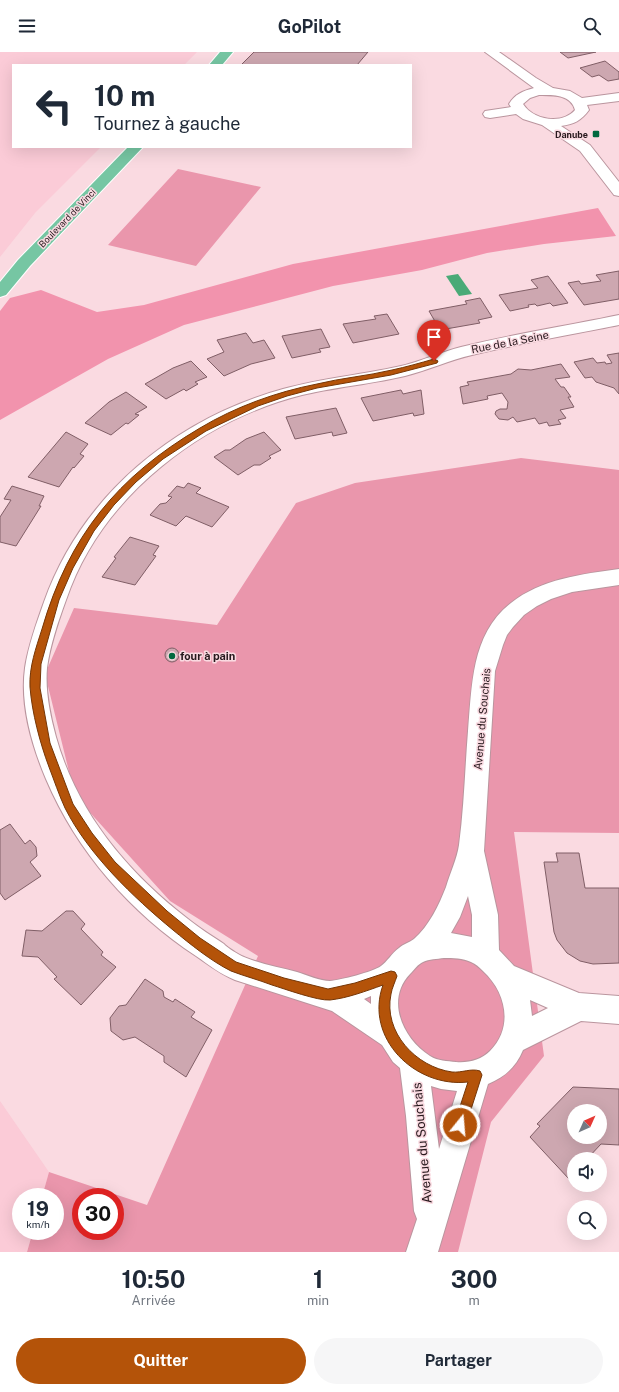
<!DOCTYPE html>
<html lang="fr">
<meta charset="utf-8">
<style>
:root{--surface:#fff;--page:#f6f6f7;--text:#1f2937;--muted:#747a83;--accent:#b45309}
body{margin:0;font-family:"Public Sans",sans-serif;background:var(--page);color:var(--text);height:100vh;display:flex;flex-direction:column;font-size:15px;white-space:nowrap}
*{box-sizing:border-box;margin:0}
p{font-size:13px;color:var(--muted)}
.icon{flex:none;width:22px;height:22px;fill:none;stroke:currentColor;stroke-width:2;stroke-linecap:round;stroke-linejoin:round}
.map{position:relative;height:1200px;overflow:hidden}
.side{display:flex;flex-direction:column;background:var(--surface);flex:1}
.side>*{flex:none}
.guide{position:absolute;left:12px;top:12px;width:400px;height:84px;border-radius:0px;box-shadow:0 4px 16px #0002;background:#fff;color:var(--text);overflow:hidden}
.needle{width:26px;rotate:45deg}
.buttons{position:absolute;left:567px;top:1052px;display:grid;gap:8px}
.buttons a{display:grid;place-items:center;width:40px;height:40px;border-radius:50%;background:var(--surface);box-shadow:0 4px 16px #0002;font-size:20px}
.speed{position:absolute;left:12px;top:1136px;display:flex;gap:8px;font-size:20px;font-weight:700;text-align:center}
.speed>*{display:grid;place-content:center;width:52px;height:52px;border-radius:50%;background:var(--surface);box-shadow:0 4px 16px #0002;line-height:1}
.speed small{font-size:10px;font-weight:400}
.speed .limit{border:6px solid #d22;background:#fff;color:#111}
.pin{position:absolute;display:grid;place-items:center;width:34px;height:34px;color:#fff;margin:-41px -17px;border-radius:50% 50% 50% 0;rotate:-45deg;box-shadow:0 0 4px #0007}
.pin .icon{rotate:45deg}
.me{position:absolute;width:44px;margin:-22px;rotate:17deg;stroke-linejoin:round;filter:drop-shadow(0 0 3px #0008)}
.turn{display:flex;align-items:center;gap:14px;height:84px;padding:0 16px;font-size:18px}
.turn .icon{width:52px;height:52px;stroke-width:2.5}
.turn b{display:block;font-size:28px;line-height:34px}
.eta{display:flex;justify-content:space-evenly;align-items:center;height:68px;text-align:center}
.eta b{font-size:24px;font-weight:700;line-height:28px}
.cta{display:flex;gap:8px;margin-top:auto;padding:8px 16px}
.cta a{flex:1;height:46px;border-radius:24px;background:var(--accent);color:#fff;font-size:16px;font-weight:700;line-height:46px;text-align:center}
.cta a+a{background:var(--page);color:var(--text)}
header{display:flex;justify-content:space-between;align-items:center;height:52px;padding:0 16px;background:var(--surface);font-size:18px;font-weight:700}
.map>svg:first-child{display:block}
</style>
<header><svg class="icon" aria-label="menu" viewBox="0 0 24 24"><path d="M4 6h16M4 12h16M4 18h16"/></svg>GoPilot<svg class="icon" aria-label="search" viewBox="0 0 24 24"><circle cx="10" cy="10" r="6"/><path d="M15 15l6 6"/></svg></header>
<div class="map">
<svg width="619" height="1200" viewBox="0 0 619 1200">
<rect width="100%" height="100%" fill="#fadae1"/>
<path fill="#fbcbd7" d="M0,0H197L184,13H13V95H101L35,161L0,205Z
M0,1049L49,1120L42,1145H21V1179H33L27,1200H0Z"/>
<path fill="#ea96ac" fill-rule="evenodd" d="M178,117L261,135L196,214L108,193Z
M521,406L619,418V781L514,780L544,1004L491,1070L458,1200H27L33,1179H55V1145H42L49,1120L147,1153L258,904L170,849L75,744L45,622L74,556L217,573L296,451L355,431ZM81,1145H115V1179H81Z"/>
<path fill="#f293ad" d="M598,156L616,184L544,192L487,201L422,218L333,234L184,273L108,307L0,368V259L10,246L41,238L97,260L144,253L293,212Z"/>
<path fill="#4aaa77" d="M458,222L472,242L459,244L446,224Z"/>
<path fill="#cda7b0" stroke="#805e66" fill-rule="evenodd" d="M254,0H368L357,13H241Z
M560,0H596L568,6Z
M605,9L619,20V27L608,29L599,23L592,25L580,16Z
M619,219V247L584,253L568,231L579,229L581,232L601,229L596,223Z
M548,224L568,251L553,254L550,251L537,254L535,252L528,253L529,255L510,259L499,243L538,236L531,228Z
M480,246L492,265L478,268L480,271L440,278L429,259L467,252L465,249Z
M387,262L399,282L353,291L343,272L376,267L374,264Z
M321,277L330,295L319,297L321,300L292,306L282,284Z
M246,281L253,291L264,288L275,306L251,312L224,324L207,307L224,300L217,288Z
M619,301V342L614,336L596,330L592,325L585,326L574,310L593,306L597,311L605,310L606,312L612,311L607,303Z
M191,309L207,325L195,330L198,332L186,339L184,337L166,347L145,332L173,316Z
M561,312L570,325L555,327L561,335H564L571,345H568L574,355L560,358L566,366L558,368L561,372L549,374L547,370L539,372L535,366L517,370L513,365L508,368L499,367L495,362L496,359L500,357H507L508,350L502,341L487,344L488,347L463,352L460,335L469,333L467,330L511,322L518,317L531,318Z
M401,338L403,342L421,338L424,362L414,364L413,361L373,369L361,346Z
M126,340L147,355L135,362L139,363L128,372L126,371L111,383L85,371L109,350Z
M336,356L347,381L333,384L332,380L295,387L286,365Z
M66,380L88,392L80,402L84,404L74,416L73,415L59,435L28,425Z
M264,380L281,398L269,404L271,406L260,413H254L238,423L214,405L225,398H230L246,387Z
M188,431L201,436L196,441L229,455L212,475L186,464L176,474L150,463L160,452L166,451L172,445L168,444L177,434L184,436Z
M12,434L44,444L39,454H41L16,494L0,490V465L11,448L4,447Z
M130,485L159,494L153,503L156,504L135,533L102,525L116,506L114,505Z
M165 603a7 7 0 1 1 14 0a7 7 0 1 1-14 0Z
M10,772L25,792L30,788L36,795L37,804L30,810L41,824L5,848L0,841V778Z
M556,801H579L585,836H619V911L593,912L580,909L567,901L557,888L554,880L544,810H558Z
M66,859H73L85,872L81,877L103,900L101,903L116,915L81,953L54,927L57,925L38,905L22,904L26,878L42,879Z
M145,927L163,939L164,945L173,950L175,947L195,960L191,965L212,978L186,1025L164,1010V1004L135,985L123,988L111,979L110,966L119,954L126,953Z
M573,1035L619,1037V1093L601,1092L587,1107H574V1122L569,1127L530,1085L540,1074L537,1072ZM574,1059H600V1085H574Z"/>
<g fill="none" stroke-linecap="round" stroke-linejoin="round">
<g stroke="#ba959e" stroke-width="2">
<path id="minor" d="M485,0H499L536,26L553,36L570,39L582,46L619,41V49L587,53L589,58C581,69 574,72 561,74L590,93L619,130V144L614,143L580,99L542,73L523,67L516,62L490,66L485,65L483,62L485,59L511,55L509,52C515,42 523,39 534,36ZM539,43C552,43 571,42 575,58C562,73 533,68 523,52L530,46Z
M619,263V273C570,283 521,291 472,303C450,308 428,318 405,324C371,332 336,335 302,343C251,356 202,381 162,414C118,450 84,495 66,548C58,570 50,593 47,616C45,639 50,663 56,685C77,760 127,820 188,867C199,876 212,884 224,892C225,894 236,901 238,902C254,911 278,915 297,920C307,923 320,929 330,929C340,928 373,920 381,914C387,910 392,901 399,896C403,892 409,891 414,887C429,874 439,853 446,835C450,821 457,807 459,793C464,756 465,717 468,679C472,634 471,582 511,551C541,527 582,522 619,517V533L572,540L551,547L537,554L524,563L513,575L507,583L503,593L495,619L484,799L498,863L499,898L514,914L579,941L619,944V972L581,969L523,998C516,1015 505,1025 488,1032L438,1200H406L417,1167L414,1159L406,1064L400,1016L393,1010L382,993L332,959L235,928C220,922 209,913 196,904C131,861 77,800 46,727C32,694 20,652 25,616C28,594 37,570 44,550C82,443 175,367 283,337C322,326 362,323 401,314C422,309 441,300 461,295C513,282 567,274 619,263ZM468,844L472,863V885L451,881L460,865ZM444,906C453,906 463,906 471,910C476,912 479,915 483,919C506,940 514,975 490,999C481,1008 469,1011 456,1010C447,1009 438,1009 430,1004C403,987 385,948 410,922C414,918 418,912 423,910C429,907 437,907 444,906ZM371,944V952L364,947ZM530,948L548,956L532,964ZM431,1034L441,1037L457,1039L439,1097Z"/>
</g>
<g stroke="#fff" stroke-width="2">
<path id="major" d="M220,0H233L222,13H209Z
M128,95H143L30,214L6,243L0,245V230L18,208Z"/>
</g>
<use href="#minor" fill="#fff" fill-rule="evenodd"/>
<use href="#major" fill="#76c6a3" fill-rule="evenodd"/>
</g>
<path fill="#b45309" stroke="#753606" d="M434,307L438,309L437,311L391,323L317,336L287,344L258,354L206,379L163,407L136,430L114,453L94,479L73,516L59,548L41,612L40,636L50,691L73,752L92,781L115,810L167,859L200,886L236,910L284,926L328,937L355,931L391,919L395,920L397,924C395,930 392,936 391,942C383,980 416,1015 452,1020C462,1021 471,1016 480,1019L482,1023L466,1073L464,1078L460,1079L456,1078L454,1073L468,1030C415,1036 364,986 383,933C366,939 348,946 330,948C318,949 285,937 272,933C259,928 244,924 231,919C211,909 190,892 173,878C133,845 88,802 65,756C59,743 54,728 49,715C40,691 32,661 30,635C29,615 36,596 42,577C69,484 117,425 200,376C235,355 276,340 317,332C341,326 367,324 392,318C406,315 420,311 434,307Z"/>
<g fill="#01693f" stroke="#fadae1" stroke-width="1.5">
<rect x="592" y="78" width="8" height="8" rx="2"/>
<circle cx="172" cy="604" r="4"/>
</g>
<g text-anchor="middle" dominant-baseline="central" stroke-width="3" stroke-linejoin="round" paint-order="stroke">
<g font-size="9" font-weight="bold" fill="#27191d" stroke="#fadae1" text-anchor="end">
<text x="588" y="82">Danube</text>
</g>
<g font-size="9" fill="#27191d" stroke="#fadae1">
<text transform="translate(67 166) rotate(-46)">Boulevard de Vinci</text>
</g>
<g font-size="11" fill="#27191d" stroke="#fadae1">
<text transform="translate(510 290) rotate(-11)">Rue de la Seine</text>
<text transform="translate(482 667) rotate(-85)">Avenue du Souchais</text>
</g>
<g font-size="11" font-weight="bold" fill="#27191d" stroke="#fadae1" text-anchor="start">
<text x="180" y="604">four à pain</text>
</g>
<g font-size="13" fill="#27191d" stroke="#fadae1">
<text transform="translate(422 1091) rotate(-95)">Avenue du Souchais</text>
</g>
</g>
</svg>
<div class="buttons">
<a><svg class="needle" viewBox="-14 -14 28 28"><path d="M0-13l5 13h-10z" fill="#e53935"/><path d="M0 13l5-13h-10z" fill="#747a83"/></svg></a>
<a><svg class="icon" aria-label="sound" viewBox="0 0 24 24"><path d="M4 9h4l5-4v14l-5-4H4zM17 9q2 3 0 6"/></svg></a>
<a><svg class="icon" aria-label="search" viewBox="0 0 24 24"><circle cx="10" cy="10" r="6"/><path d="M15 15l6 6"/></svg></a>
</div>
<div class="speed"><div>19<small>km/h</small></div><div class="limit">30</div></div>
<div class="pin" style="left:434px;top:309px;background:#d93025"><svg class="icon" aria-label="arrive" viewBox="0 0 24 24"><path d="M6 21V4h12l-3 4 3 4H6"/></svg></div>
<svg class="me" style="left:460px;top:1073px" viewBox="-20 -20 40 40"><circle r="17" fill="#b45309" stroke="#fff" stroke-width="3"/><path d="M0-11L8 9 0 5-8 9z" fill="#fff"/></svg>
<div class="guide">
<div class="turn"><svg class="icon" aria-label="left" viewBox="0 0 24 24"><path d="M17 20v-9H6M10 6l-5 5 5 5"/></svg><div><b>10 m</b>Tournez à gauche</div></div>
</div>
</div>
<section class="side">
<div class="eta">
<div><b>10:50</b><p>Arrivée</p></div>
<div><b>1</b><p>min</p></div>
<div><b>300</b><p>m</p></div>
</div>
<div class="cta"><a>Quitter</a><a>Partager</a></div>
</section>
